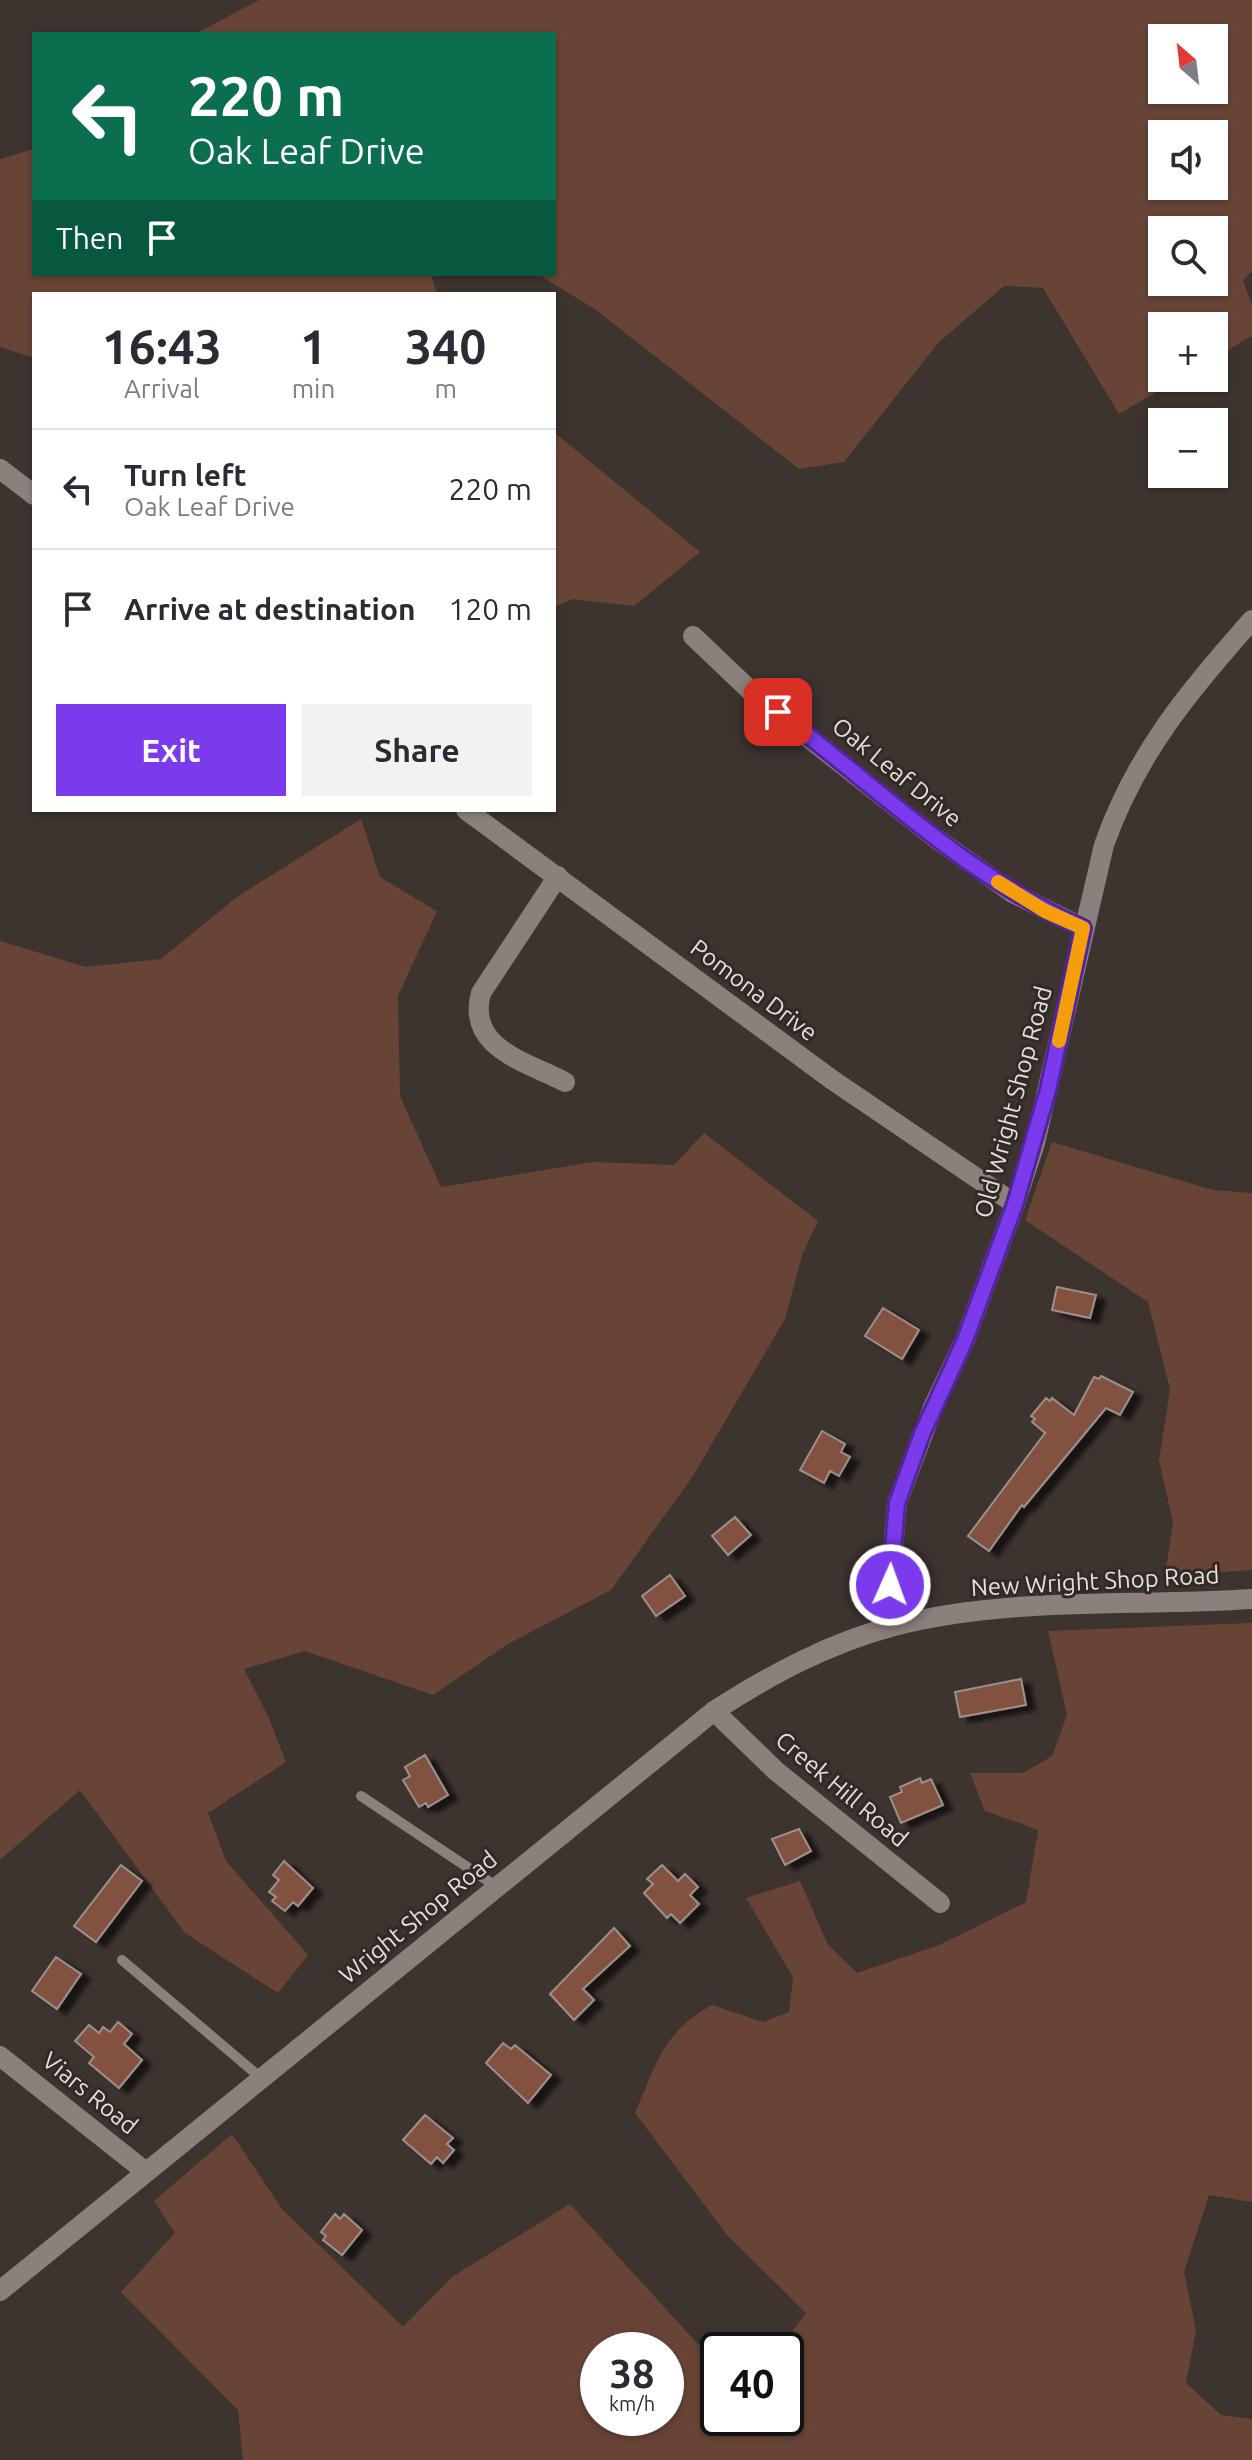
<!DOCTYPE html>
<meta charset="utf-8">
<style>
:root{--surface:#fff;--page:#f2f2f3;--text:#2b2b33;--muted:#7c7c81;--line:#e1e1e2;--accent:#7c3aed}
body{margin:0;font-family:Ubuntu,sans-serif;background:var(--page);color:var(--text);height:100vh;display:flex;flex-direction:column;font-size:30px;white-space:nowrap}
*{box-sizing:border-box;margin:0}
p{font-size:26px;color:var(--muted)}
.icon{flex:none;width:44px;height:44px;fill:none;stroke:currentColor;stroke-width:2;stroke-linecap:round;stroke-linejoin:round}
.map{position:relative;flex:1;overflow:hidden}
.drawer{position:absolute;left:32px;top:292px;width:524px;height:520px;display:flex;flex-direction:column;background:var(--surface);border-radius:0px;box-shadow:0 2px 6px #0004}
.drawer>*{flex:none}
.banner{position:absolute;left:32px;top:32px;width:524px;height:244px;border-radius:0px;box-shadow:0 2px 6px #0004;background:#0b6e4f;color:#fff;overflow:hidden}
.needle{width:52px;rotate:332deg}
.tools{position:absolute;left:1148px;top:24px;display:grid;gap:16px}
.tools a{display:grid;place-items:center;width:80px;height:80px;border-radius:0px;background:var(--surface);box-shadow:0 2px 6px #0004;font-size:40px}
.speed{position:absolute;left:580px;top:2332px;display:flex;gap:16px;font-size:40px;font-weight:700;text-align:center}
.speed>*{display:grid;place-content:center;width:104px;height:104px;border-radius:50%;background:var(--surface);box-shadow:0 2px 6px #0004;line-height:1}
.speed small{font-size:20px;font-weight:400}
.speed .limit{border:4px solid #111;border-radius:12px;background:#fff;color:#111}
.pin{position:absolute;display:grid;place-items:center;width:68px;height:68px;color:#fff;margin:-34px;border-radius:16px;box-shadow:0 4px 12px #0006}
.me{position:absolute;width:88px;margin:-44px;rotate:2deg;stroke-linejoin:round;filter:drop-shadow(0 0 6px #0008)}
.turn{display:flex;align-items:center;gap:28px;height:168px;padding:0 24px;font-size:36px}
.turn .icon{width:104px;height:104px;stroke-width:2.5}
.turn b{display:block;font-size:56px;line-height:68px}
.then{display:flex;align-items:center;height:76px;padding:0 24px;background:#0003;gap:16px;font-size:30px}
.eta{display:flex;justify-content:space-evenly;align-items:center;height:136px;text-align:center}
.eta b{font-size:48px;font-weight:700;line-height:56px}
.button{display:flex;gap:16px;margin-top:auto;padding:16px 24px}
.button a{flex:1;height:92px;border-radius:0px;background:var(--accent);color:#fff;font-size:32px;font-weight:700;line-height:92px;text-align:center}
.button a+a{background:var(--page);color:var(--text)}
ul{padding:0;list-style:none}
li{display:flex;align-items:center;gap:24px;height:120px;padding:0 24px;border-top:2px solid var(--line)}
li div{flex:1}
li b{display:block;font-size:30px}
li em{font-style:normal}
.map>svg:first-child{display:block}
</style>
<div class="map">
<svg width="1252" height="2460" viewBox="0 0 1252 2460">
<defs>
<filter id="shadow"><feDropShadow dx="9" dy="5" stdDeviation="2" flood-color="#0009"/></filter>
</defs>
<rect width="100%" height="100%" fill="#3d332f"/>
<path fill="#684437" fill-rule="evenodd" d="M259,0H1252V271L1243,280L1252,305V336L1214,358V326H1162V378H1180L1119,414L1043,288L1004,286L938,343L844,462L799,469L596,310L538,274H554V34H195ZM1162,38H1214V90H1162ZM1162,134H1214V186H1162ZM1162,230H1214V282H1162Z
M34,149V274H431L437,294H34V358L0,347V159Z
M554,432L700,552L634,606L573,599L554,607Z
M361,819L380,877L437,911L398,996L400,1096L441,1187L593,1162L674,1165L704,1133L818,1221L802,1255L785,1319L693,1476L611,1590L508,1644L433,1695L305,1651L244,1669L268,1716L286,1762L208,1813L226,1861L308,1955L278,1993L185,1933L80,1790L0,1860V941L86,967L161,959L237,897Z
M1052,1142L1213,1190L1252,1193V1570L1165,1576L1173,1522L1159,1461L1170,1389L1148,1302L1025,1220Z
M1252,1623V2202L1209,2195L1184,2272L1196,2330L1186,2383L1221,2415L1252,2419V2460H243L238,2410L121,2292L175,2233L154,2201L232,2134L282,2209L403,2327L452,2277L570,2204L718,2366V2418H786V2350H778L806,2313L727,2235L635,2113C656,2064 663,2032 712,2005L763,2022L789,2012L793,1977L746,1898L800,1881L828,1945L857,1973L939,1945L1026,1902L1038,1830L985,1811L970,1773H1023L1052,1756L1067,1715L1048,1631ZM598,2350H666V2418H598Z"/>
<path fill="#835140" stroke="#9c908c" stroke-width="2" filter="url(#shadow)" d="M1057,1287L1096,1295L1090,1318L1052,1310Z
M883,1308L919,1330L902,1359L865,1336Z
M1101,1376L1133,1392L1120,1415L1106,1408L1024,1507L1022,1505L989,1551L968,1536L1045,1433L1032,1422L1035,1419L1031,1416L1046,1398L1050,1401L1052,1398L1074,1415L1094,1377L1099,1379Z
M822,1431L845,1444L841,1452L850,1457L839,1476L830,1471L824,1483L800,1470Z
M735,1517L751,1535L728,1555L712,1536Z
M670,1575L685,1596L656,1616L642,1596Z
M1021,1679L1026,1705L960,1717L955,1692Z
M425,1755L448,1795L428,1807L426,1803L419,1807L403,1780L410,1776L405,1767Z
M920,1778L922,1783L931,1779L943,1805L901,1823L890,1797L902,1792L900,1787Z
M799,1829L811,1851L785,1865L772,1839Z
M284,1861L313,1888L298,1906L293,1902L285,1911L272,1901L276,1897L269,1892L279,1880L273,1875Z
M121,1865L142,1881L96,1942L74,1926Z
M662,1865L678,1881L685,1874L698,1887L690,1895L699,1904L680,1923L671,1914L667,1918L644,1893L653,1884L647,1879Z
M614,1928L630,1946L583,1989L594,2000L574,2020L550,1994Z
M56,1957L81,1974L57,2009L32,1991Z
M118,2022L132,2034L124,2044L142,2060L119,2088L89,2063L94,2057L75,2041L89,2025L99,2033L103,2027L110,2032Z
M503,2043L511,2049L515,2045L551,2075L528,2103L486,2063Z
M425,2115L453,2138L447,2144L454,2150L443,2163L437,2157L431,2164L403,2140Z
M335,2214L340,2219L344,2214L362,2230L342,2255L323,2240L326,2236L321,2232Z"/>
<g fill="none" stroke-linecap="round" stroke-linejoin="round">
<path stroke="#8c807c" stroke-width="10" d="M361,1796L497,1887
M122,1960L261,2078"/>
<path stroke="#8c807c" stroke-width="20" d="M0,469L34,495
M693,636L757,697L934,837L1013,893L1083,928
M466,810L831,1079L1015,1204
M558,876L481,993C466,1048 525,1061 565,1082
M714,1711L776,1771L940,1903
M0,2056L146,2172"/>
<path stroke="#8c807c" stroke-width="20" d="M894,1626L890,1585L897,1503L934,1405L965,1340L1015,1204L1035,1143L1104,845C1136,754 1189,691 1252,620
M0,2291L714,1711C770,1675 829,1643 894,1626C1010,1596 1134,1607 1252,1599"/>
</g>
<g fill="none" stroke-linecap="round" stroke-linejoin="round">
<g stroke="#51269a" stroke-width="20">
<path id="route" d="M778,712C877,787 967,877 1083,928L1048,1090L1015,1204L965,1340L922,1434L897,1503L890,1585"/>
</g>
<use href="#route" stroke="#7c3aed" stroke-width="14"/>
<path stroke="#f59e0b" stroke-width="14" d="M998,882L1045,911L1083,928L1059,1041"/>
</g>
<g text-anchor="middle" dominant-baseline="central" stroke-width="6" stroke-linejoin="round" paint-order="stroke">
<g font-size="24" fill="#e5dedc" stroke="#332925">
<text transform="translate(897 772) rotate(39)">Oak Leaf Drive</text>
<text transform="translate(754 990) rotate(37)">Pomona Drive</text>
<text transform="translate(1013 1102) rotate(-75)">Old Wright Shop Road</text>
<text transform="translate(1095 1581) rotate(-3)">New Wright Shop Road</text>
<text transform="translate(842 1789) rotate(40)">Creek Hill Road</text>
<text transform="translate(418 1917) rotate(-39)">Wright Shop Road</text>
<text transform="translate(90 2093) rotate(39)">Viars Road</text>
</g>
</g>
</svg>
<div class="tools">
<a><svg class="needle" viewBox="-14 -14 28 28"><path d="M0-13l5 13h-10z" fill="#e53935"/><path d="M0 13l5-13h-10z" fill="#7c7c81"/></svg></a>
<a><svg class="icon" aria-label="sound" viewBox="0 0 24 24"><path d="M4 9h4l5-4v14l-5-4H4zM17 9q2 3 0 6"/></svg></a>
<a><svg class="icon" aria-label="search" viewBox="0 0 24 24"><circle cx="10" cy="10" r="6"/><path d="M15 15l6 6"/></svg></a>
<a>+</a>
<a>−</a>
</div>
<div class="speed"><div>38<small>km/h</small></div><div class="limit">40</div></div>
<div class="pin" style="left:778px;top:712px;background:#d93025"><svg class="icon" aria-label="arrive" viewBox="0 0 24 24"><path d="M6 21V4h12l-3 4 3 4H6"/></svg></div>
<svg class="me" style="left:890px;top:1585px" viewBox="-20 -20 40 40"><circle r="17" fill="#7c3aed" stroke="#fff" stroke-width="3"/><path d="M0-11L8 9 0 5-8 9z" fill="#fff"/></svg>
<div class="banner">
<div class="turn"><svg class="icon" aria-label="left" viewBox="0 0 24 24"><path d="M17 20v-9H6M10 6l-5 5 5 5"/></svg><div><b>220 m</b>Oak Leaf Drive</div></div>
<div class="then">Then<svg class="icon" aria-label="arrive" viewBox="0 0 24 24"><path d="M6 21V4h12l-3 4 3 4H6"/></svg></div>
</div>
<section class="drawer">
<div class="eta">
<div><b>16:43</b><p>Arrival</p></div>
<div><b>1</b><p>min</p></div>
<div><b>340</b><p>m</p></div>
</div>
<ul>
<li><svg class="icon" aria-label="left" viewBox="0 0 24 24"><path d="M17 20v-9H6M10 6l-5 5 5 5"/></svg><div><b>Turn left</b><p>Oak Leaf Drive</p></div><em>220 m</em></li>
<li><svg class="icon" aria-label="arrive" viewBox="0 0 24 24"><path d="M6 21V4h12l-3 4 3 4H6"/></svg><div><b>Arrive at destination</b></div><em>120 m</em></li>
</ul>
<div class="button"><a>Exit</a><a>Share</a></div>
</section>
</div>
